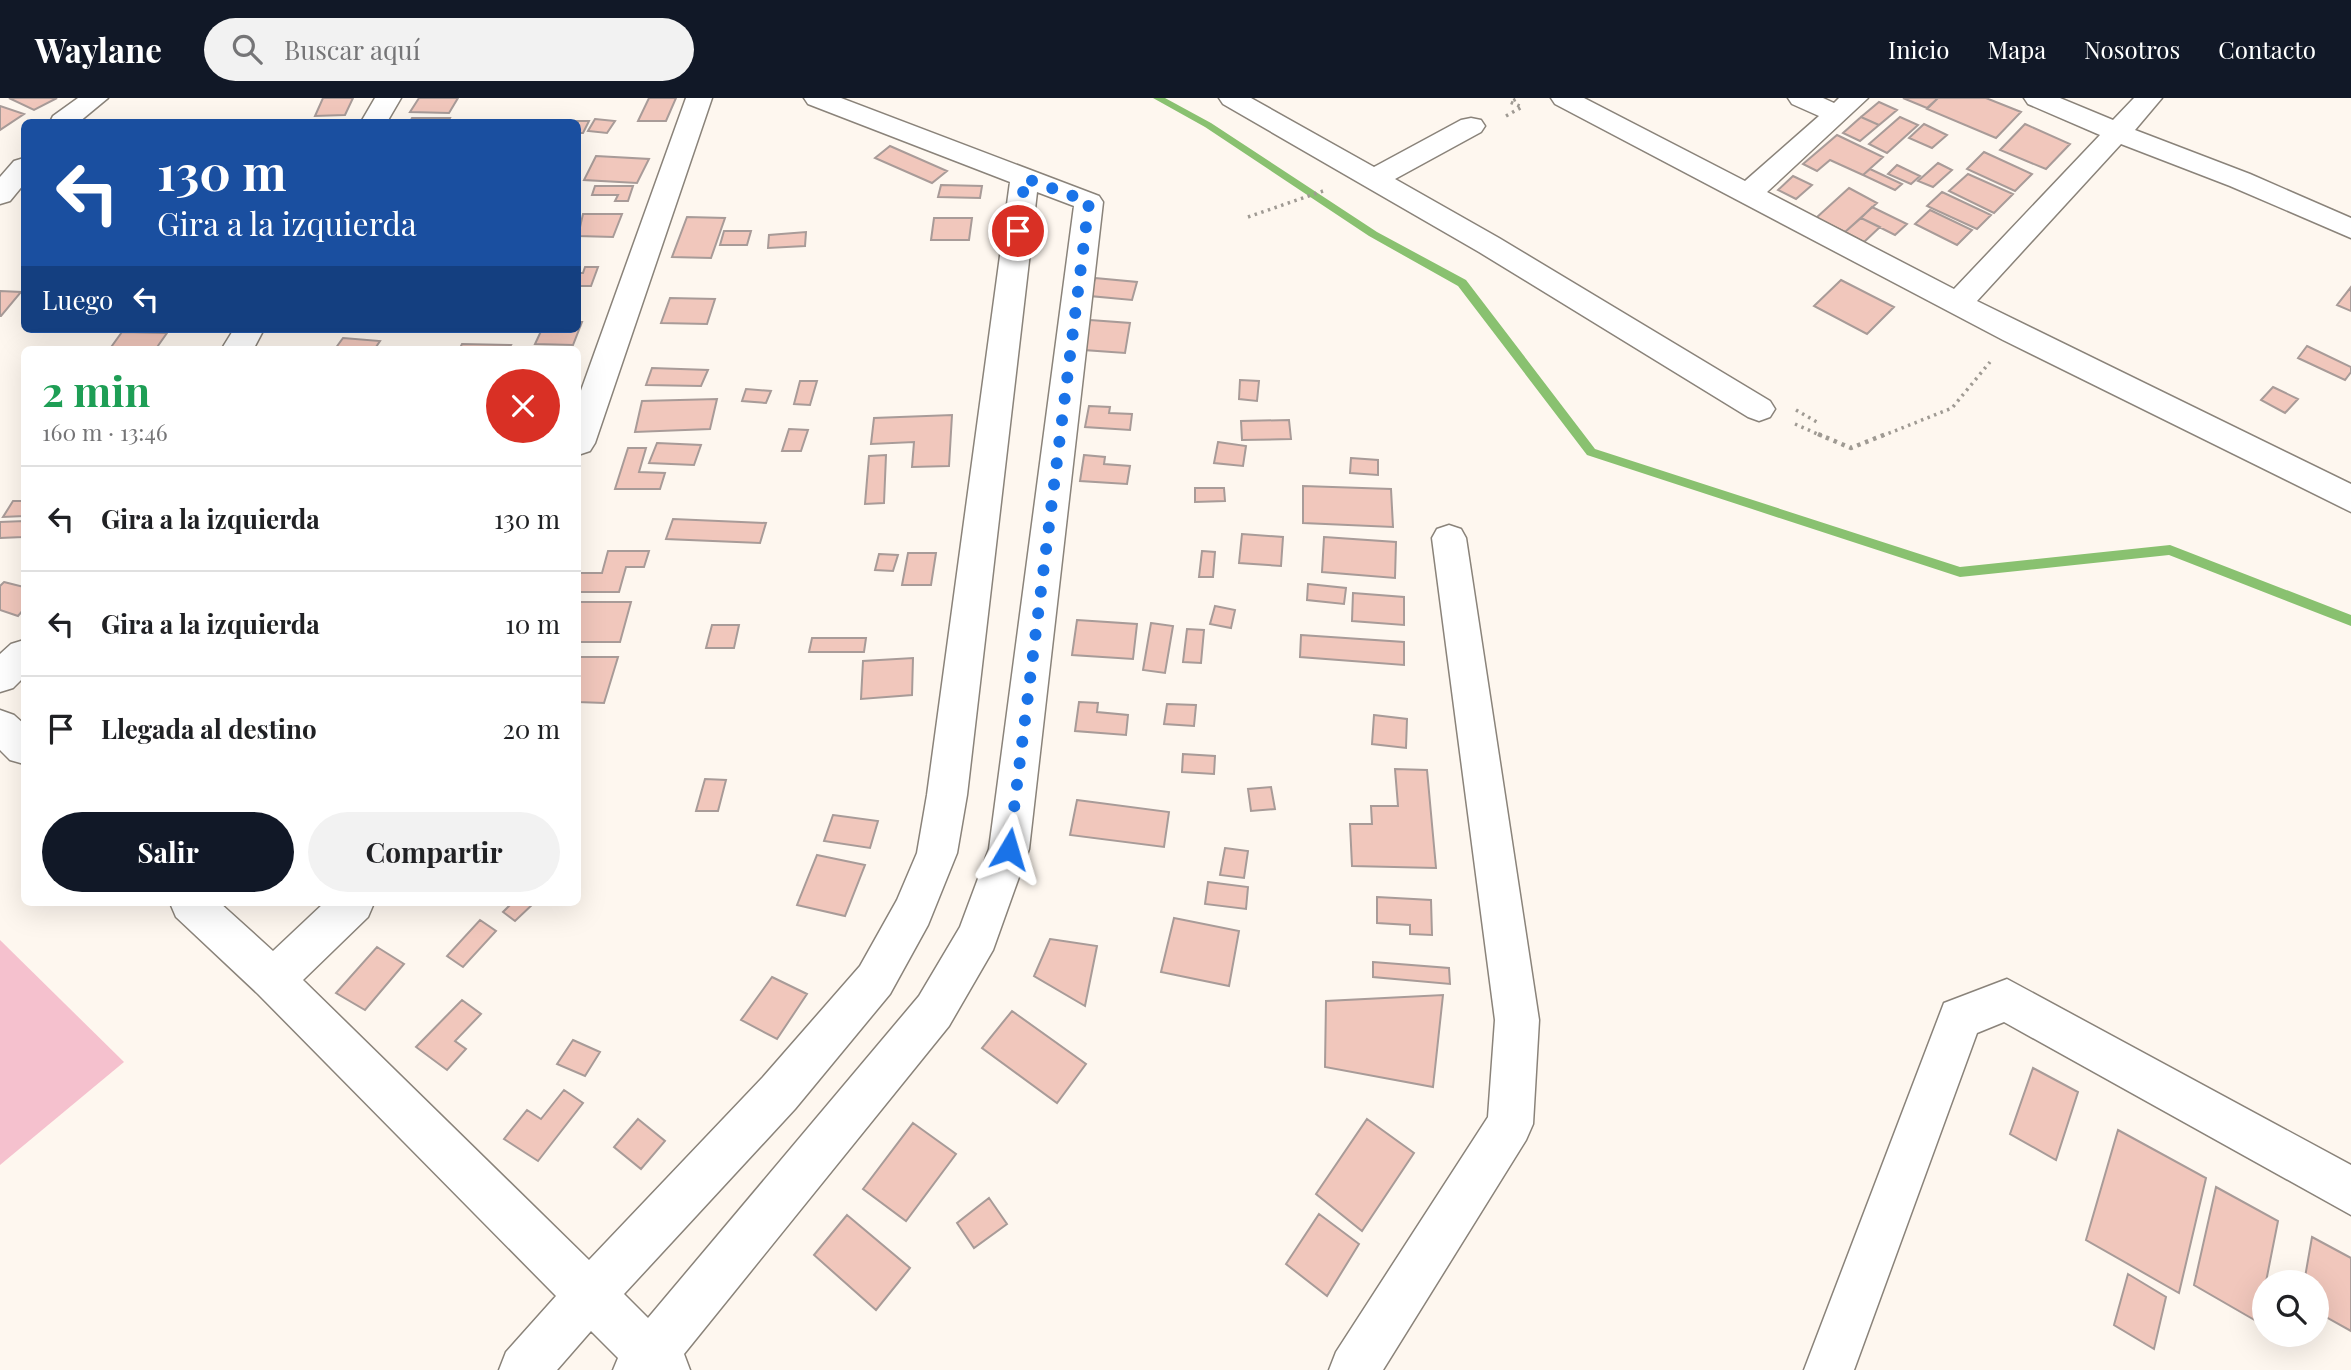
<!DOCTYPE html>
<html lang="es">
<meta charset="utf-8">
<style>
:root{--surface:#fff;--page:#f2f2f2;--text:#202124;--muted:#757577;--line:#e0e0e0;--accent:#111827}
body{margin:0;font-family:"Playfair Display",serif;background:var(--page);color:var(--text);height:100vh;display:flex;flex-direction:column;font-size:26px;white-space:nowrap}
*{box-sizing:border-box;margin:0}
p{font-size:23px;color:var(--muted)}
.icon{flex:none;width:38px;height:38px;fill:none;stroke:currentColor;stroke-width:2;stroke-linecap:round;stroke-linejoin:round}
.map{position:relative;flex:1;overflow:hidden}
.panel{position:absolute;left:21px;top:248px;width:560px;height:560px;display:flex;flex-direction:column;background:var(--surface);border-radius:10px;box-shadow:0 7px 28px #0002}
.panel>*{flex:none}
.hud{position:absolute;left:21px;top:21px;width:560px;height:214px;border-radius:10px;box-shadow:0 7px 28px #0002;background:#1a4fa0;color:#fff;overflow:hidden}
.fabs{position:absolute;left:2252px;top:1172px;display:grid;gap:14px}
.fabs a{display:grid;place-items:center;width:77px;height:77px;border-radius:50%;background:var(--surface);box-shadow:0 7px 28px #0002;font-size:35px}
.pin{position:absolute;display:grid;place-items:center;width:60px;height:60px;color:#fff;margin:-30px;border:4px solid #fff;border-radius:50%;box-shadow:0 2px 7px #0007}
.me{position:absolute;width:77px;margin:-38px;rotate:7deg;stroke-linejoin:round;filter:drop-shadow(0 0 5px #0008)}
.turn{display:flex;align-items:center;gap:24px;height:147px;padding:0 21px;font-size:32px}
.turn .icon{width:91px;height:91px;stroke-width:2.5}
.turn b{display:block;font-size:49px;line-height:60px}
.then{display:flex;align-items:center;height:66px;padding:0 21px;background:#0003;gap:14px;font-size:26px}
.round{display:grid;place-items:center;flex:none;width:74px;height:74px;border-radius:37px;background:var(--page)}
.head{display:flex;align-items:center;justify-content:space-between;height:119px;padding:0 21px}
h1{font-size:42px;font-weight:700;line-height:52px;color:#1e9e55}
.button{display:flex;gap:14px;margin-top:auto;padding:14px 21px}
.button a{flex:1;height:80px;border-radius:42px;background:var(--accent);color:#fff;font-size:28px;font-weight:700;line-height:80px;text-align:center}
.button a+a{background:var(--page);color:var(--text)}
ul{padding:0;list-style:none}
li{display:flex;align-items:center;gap:21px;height:105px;padding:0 21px;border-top:2px solid var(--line)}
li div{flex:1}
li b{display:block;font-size:26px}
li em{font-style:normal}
header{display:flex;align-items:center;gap:42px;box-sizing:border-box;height:98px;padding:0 35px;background:var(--accent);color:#fff}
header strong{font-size:33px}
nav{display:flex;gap:38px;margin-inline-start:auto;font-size:24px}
.search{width:490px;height:63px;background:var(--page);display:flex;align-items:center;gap:18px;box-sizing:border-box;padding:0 24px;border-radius:38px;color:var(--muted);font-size:26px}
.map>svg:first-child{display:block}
</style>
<header>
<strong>Waylane</strong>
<div class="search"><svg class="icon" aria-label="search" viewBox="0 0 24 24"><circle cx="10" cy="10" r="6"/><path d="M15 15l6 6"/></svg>Buscar aquí</div>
<nav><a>Inicio</a><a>Mapa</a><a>Nosotros</a><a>Contacto</a></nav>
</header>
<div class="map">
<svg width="2351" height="1272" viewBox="0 0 2351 1272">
<rect width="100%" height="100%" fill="#fef7ef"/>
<path fill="#f5c1ce" d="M0,842L124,964L0,1067Z"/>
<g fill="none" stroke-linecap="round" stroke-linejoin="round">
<path fill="#89c170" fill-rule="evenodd" d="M1153,0H1165L1211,25L1377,134L1466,182L1595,351L1960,469L2170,447L2351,517V528L2169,457L1960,479L1587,357L1458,188L1369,138L1205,29Z"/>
</g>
<path fill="#f1c7bc" stroke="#a89b98" stroke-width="2" d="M9,0H57L34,12Z
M323,0H353L345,17L315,18Z
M419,0H458L449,15L410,14Z
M649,0H676L666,23H638Z
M1903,0H1938L1927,10Z
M1938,0H1986L2021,14L1996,40L1927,11Z
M1879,4L1897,12L1879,27L1861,19Z
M0,8L24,16L0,32Z
M1861,19L1879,27L1860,43L1843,35Z
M1900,19L1918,27L1887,55L1869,46Z
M412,20H450L448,24H410Z
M595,21L615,23L607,35L588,33Z
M571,23H589L583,35H578V24Z
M1924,26L1947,37L1932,50L1909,40Z
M2025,26L2070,46L2046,71L2000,52Z
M1837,37L1883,59L1863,77L1830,62L1817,73L1803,66Z
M890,48L947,73L932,85L875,60Z
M1984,54L2032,76L2015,93L1967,71Z
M596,58L649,61L637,85L584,82Z
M1938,65L1952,72L1933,89L1918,83Z
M1897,67L1920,78L1911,86L1888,76Z
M1870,71L1902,86L1895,92L1863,77Z
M1968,76L2013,96L1994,115L1949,93Z
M1793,78L1812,87L1796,101L1778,92Z
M941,87L982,88L980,100L938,99Z
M595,88H633L628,103H615L618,97H592Z
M1849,90L1877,105L1845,134L1816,120Z
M1942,94L1991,117L1977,131L1927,108Z
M1872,109L1907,126L1895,137L1861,120Z
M1930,112L1972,132L1957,147L1915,126Z
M583,116H622L613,139L578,138Z
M687,119L725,120L711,160L672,159Z
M934,120H972L969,142H931Z
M1861,120L1880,129L1864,144L1845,134Z
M724,133H751L747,147H720Z
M806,134L805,148L768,150L769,137Z
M585,169H598L591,188H578V175H583Z
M1095,180L1137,184L1132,202L1090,198Z
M1841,182L1894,209L1867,236L1814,208Z
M2351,189V213L2337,207Z
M0,193L21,194L1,218H0Z
M670,200L715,201L707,226L661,225Z
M1090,222L1130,225L1125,255L1084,252Z
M578,224H582L573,247L535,246L542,231H578Z
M122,234L167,235L155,252H109Z
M343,240L380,243L374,252L335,251Z
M462,246L511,247L508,252H459Z
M2307,248L2351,269V274L2345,282L2298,260Z
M652,270L708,272L701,288L646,287Z
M1240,282L1259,283L1257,303L1239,301Z
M800,283H817L810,307L794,306Z
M2273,289L2298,301L2285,315L2261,302Z
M746,291L771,293L766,305L742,303Z
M717,301L710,331L635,334L642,303Z
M1089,308L1110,309L1109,315L1132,316L1130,332L1085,329Z
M952,317L949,368L912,369L914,344L871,346L874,320Z
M1289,322L1291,341L1242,342L1241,323Z
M789,331L808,332L801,353H782Z
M1218,344L1246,348L1243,368L1214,365Z
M657,345L701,347L694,367L649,365Z
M628,350H646L639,374L665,375L660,391H615Z
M886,357L884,405L865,406L869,358Z
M1084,357L1105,359L1104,366L1130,368L1127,386L1080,383Z
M1351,360L1378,362V377L1350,375Z
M1303,388L1391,391L1393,429L1303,425Z
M1195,390H1224L1225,403L1195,404Z
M13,403H24V418L3,419Z
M673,421L766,425L760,445L666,441Z
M24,423L23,439L0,440V424Z
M1242,436L1283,439L1281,468L1239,465Z
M1324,439L1396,444L1395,480L1322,474Z
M608,453H649L644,469H626L619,494H578V475H602Z
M1202,453L1215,454L1213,479H1199Z
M908,455H936L931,487H902Z
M879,456L898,457L893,473L875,472Z
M4,484L24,489V511L18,518L0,512V488Z
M1308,486L1346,490L1344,506L1307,502Z
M1353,495L1404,499V527L1352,523Z
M578,504H631L620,544H578Z
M1215,508L1235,512L1231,530L1210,526Z
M1077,522L1137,526L1133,561L1072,557Z
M1151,525L1173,528L1165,575L1143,572Z
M712,527H739L734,550H706Z
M1187,531L1204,532L1201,565L1183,564Z
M1301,537L1404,544V567L1300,559Z
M812,540H866L864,554H809Z
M578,559H618L604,605L578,604Z
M913,560L912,597L861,601L863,563Z
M1079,604L1098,605L1097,614L1128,617L1126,637L1075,633Z
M1167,606L1196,607L1194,628L1164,626Z
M1374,617L1407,621L1406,650L1372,646Z
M1183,656L1215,658L1214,676L1182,674Z
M1395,671L1427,672L1436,770L1352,768L1350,726H1372L1371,708H1398Z
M705,681L726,682L718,713H696Z
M1271,689L1275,711L1251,713L1248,691Z
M1077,702L1169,714L1164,749L1070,737Z
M833,717L878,723L870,750L824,743Z
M1225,750L1248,753L1244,780L1220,777Z
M817,757L865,767L845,818L797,807Z
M1208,784L1248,789L1246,811L1205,806Z
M1377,799L1431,802L1432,837L1410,836V827L1377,825Z
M512,805H534L515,823L503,814Z
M1174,820L1239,833L1229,888L1161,874Z
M480,822L496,833L463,869L447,858Z
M1050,841L1097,848L1085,908L1034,878Z
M377,849L404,866L365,912L336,895Z
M1373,864L1449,870L1450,886L1373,879Z
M772,879L807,896L777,941L741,922Z
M1443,897L1433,989L1325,969L1326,903Z
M462,902L481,916L455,943L466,951L447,972L416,949Z
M1012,913L1086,966L1057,1005L982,950Z
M573,942L600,954L585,978L557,966Z
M2033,970L2078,994L2056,1062L2010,1036Z
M564,992L583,1005L538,1063L504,1041L527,1012L541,1021Z
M638,1021L665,1043L641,1071L614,1049Z
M1367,1021L1414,1055L1362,1133L1316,1096Z
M913,1025L956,1056L906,1123L863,1091Z
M2118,1032L2206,1080L2179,1195L2086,1142Z
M2216,1089L2278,1123L2258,1224L2194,1187Z
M989,1100L1007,1126L974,1150L957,1125Z
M1319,1116L1359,1146L1327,1198L1286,1166Z
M847,1117L910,1170L876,1212L814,1157Z
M2312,1139L2351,1160V1233L2317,1214V1185H2304Z
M2128,1176L2166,1199L2154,1251L2114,1227Z"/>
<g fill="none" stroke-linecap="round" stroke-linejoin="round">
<g stroke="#8a837a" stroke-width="3">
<path id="street" d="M78,0H108L79,24H50L53,18Z
M375,0H401L387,24H361Z
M686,0H712L595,345L590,353L578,357V301Z
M804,0H841L1099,98L1103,104L1029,751L993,852L949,928L684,1256L690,1272H613L618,1260L591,1233L557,1272H499L506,1254L556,1198L258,896L176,819L170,805H220L273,853L324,805H374L368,819L303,882L589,1162L763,979L860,868L897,802L917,755L927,697L1010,84L808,6ZM1037,94L1074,108L989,751L960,829L919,898L648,1220L624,1196L795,1011L890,896L928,827L957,755L967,697Z
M1219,0H1251L1374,69L1461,22L1471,20L1481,22L1485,28L1481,34L1395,81L1499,140L1770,303L1775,311L1770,319L1759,323L1748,319L1479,154L1223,6Z
M1551,0H1584L1745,83L1819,18L1792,6L1788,0H1823L1834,5L1839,0H1868L1767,94L1954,191L2100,37L2028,6L2024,0H2060L2113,22L2134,0H2162L2135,32L2250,76L2351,120V140L2230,88L2121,46L1977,203L2351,386V414L2003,242L1555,6Z
M24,60V86L10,103L0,106V79L14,63Z
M234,231H264L253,252H221Z
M1449,427L1461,431L1466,440L1539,922L1533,1026L1526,1042L1383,1272H1329L1336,1254L1488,1019L1495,922L1432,440L1437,431Z
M24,542V579L13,590L0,594V556L11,546Z
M0,612L14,617L24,626V666L10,662L0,652Z
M2007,881L2351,1067V1117L2004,924L1977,935L1854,1272H1804L1944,905Z"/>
</g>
<path stroke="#9f9a93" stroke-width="3.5" stroke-dasharray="2.5 4.5" stroke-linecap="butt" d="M1506,18L1522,9L1510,4L1519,0
M1248,119L1323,93
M1796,312L1817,324
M1795,326L1822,338
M1882,338L1952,310L1990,264"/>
<path stroke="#9f9a93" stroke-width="4.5" stroke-dasharray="3.5 5" stroke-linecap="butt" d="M1818,336L1851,350L1886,336"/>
<use href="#street" fill="#fff" fill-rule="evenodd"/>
</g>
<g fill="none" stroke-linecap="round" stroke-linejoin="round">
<path stroke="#1a73e8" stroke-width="12" stroke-dasharray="0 21.6" d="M1009,751L1089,104L1025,80L1018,133"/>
</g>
</svg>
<div class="fabs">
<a><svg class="icon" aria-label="search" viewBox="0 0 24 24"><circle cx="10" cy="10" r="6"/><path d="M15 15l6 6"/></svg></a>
</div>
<div class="pin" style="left:1018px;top:133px;background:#d93025"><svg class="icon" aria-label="arrive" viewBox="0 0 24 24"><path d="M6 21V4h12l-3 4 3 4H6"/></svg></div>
<svg class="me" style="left:1009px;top:751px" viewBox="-20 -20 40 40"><path d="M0-17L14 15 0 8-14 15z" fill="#1a73e8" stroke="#fff" stroke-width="4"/></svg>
<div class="hud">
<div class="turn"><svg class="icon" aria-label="left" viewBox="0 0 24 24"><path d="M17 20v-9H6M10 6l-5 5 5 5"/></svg><div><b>130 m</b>Gira a la izquierda</div></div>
<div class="then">Luego<svg class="icon" aria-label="left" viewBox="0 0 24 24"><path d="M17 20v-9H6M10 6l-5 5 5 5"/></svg></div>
</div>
<section class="panel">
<div class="head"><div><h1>2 min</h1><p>160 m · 13:46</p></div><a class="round" style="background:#d93025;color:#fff"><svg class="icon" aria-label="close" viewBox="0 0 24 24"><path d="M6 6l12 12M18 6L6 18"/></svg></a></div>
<ul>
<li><svg class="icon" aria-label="left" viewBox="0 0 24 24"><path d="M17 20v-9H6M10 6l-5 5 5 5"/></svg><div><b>Gira a la izquierda</b></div><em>130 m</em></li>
<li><svg class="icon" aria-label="left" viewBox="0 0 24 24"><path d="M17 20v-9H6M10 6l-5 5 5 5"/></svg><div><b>Gira a la izquierda</b></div><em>10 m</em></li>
<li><svg class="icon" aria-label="arrive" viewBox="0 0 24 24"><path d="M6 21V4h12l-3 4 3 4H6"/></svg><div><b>Llegada al destino</b></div><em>20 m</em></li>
</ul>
<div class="button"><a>Salir</a><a>Compartir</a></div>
</section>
</div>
